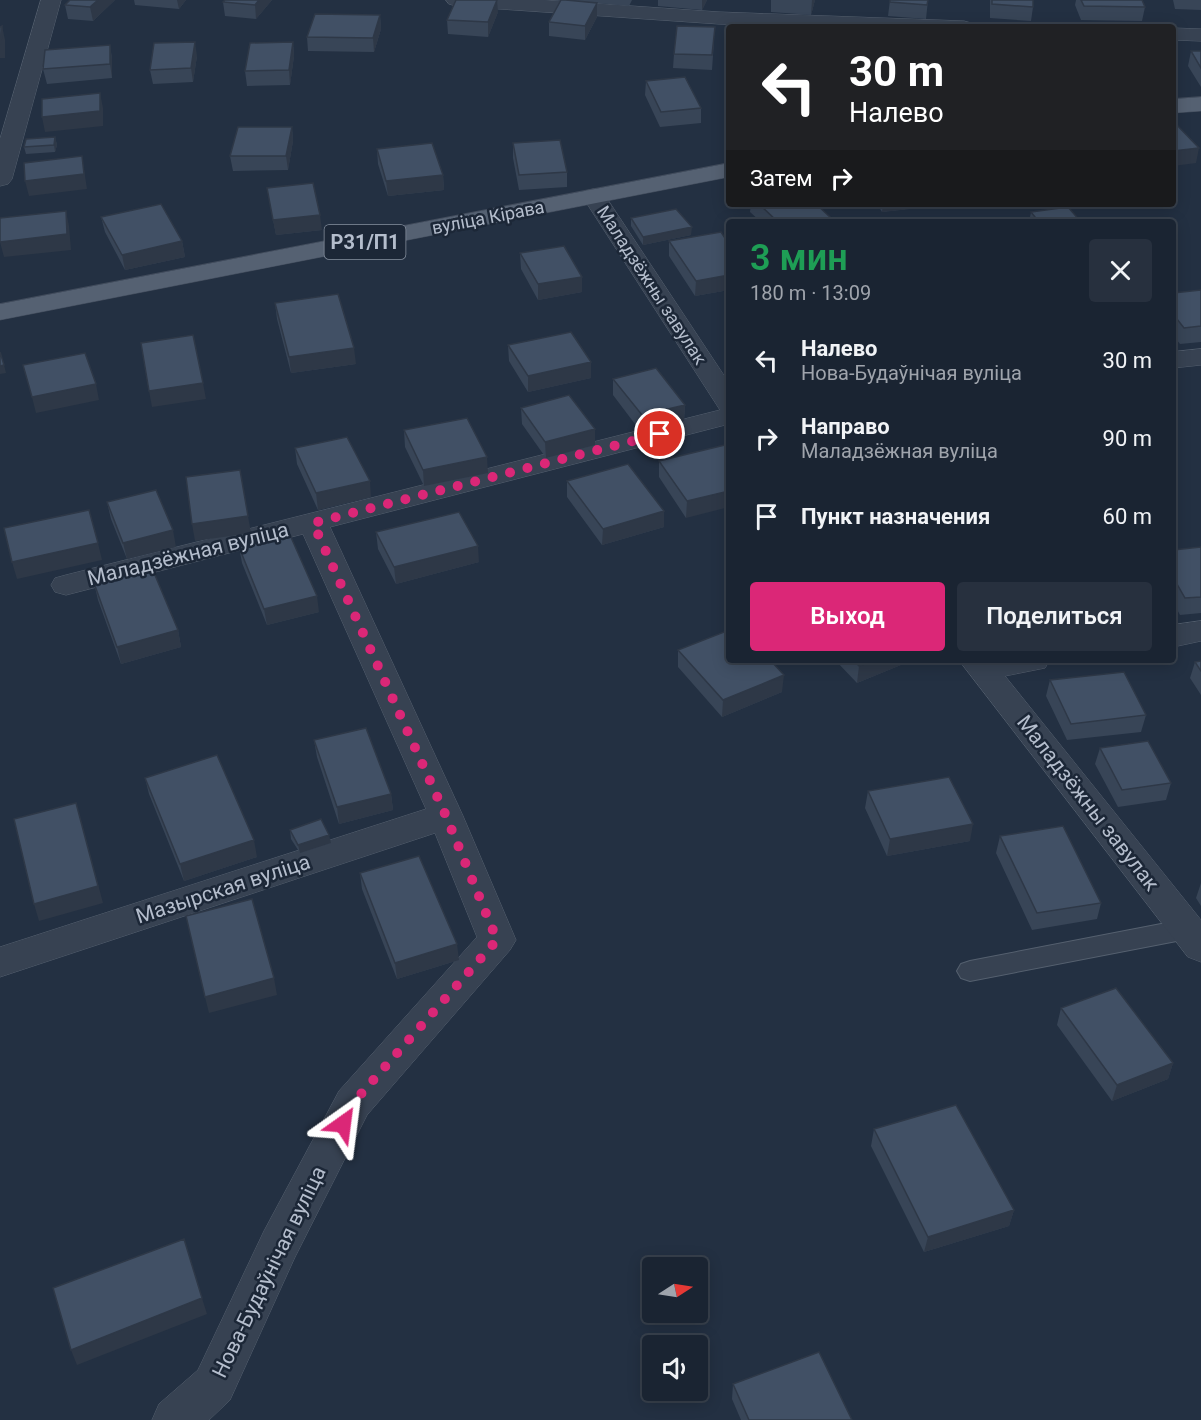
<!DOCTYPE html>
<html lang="ru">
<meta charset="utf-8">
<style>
:root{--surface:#1a2432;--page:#27303e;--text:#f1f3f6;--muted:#9fa4ac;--line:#38414d;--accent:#db2777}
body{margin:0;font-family:Roboto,sans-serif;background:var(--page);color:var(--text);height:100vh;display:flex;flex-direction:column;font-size:22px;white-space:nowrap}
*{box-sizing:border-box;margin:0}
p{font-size:20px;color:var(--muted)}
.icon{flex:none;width:33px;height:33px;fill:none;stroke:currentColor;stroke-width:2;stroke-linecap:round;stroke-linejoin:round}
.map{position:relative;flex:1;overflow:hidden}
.drawer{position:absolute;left:726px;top:219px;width:450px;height:444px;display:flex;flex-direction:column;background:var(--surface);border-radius:6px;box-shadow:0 3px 15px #0003,0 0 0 2px var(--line)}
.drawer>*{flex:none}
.banner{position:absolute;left:726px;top:24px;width:450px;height:183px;border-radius:6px;box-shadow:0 3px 15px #0003,0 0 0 2px var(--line);background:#202124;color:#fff;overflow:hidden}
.needle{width:39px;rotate:78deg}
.controls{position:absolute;left:642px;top:1257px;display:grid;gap:12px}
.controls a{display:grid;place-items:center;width:66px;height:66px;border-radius:6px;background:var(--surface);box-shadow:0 3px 15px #0003,0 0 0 2px var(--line);font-size:30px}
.pin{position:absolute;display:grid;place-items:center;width:51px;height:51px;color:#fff;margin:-26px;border:3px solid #fff;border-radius:50%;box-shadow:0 2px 6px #0007}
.me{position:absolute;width:66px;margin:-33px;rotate:31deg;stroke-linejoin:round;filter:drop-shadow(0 0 4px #0008)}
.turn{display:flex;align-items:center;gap:21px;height:126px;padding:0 24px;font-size:27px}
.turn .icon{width:78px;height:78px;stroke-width:2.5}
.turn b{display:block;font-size:42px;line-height:51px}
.then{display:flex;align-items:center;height:57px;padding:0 24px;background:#0003;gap:12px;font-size:22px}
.round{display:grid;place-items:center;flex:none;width:63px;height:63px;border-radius:6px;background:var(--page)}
.summary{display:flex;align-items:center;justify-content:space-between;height:102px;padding:0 24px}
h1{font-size:36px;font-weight:600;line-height:45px;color:#1e9e55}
.cta{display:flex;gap:12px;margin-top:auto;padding:12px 24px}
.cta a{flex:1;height:69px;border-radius:6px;background:var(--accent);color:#fff;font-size:24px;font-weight:600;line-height:69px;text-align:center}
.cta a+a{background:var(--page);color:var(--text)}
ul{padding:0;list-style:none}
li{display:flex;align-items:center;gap:18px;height:78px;padding:0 24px}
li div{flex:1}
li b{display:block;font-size:22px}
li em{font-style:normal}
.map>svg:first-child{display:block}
</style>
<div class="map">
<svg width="1201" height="1420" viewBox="0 0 1201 1420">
<rect width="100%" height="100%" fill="#233042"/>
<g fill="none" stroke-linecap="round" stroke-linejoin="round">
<g stroke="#55606f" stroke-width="2">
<path id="lane" d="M1187,919L1196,922L1200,929L1196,936L1187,939L970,981L961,978L957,971L961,964L970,961Z"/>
</g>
<g stroke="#55606f" stroke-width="1">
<path id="street" d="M41,0H61L12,179L8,184L0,186V139Z
M446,0H544L719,12L964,21L971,23L974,27H798L719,24L456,6L449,4Z
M1173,28L1201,29V41L1173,40Z
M594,189L602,191L729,383V424L330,527L463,816L516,940L510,950L367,1115L295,1257L230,1400L209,1420H152L159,1404L198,1370L264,1231L339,1091L477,937L435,833L0,977V947L426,809L303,534L66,595L55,592L51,585L55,578L66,575L720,410L582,196L586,191Z
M1201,349V365L1173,368V352Z
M1201,621V641L1173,647V625Z
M959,660H1050L1045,668L1005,676L1201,920V962L1188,957Z"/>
</g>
<g stroke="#414b5b" stroke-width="1">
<path id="primary" d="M1201,97V111L1173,113V99Z
M729,163V177L0,320V304Z"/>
</g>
<use href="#lane" fill="#374252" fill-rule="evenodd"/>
<use href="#street" fill="#374252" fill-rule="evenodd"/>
<use href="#primary" fill="#556172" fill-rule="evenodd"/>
</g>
<path fill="#384557" d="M115,0L93,21L68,19L65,5Z
M134,0H186L179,9L135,5Z
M225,0H272L256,19L225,16L223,2Z
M574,0H632L629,6L597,3V17L585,40L549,36V22Z
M658,0H707L702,10L658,6Z
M771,0H815L811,15L771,12Z
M890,0H928L926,19L888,16Z
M990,0H1033V7L1031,21L990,18Z
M1076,0H1142L1145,7L1142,21L1081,20L1075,5Z
M1173,0H1201V10L1175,9Z
M498,12L488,37L448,34L447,20Z
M380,15L381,29L374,52L308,51L307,37Z
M714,41L712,70L673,68L674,54Z
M293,42L294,56L290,85L247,86L245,71Z
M110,45L112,59V78L47,84L43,69Z
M1191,51H1201V87L1188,66Z
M197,56L193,82L153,84L150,70Z
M646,81L701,108V123L660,127L645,95Z
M292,127L293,141L288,170L233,171L230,156Z
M55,137L57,145L55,152L26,154L24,147Z
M513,143L567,172V187L519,190L513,158Z
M377,149L443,175L444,190L388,196L378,164Z
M267,188L322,230L276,235Z
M751,204H816L831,218V222H761L750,212Z
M877,204H927V207L882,212Z
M1031,212L1081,222H1029Z
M101,217L182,241L185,257L125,270L105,232Z
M631,218L691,235L643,245L631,226Z
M669,241L729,244V290L695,296L669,256Z
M520,253L582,292L538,300L521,269Z
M1201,290V342L1180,344L1173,335V293Z
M275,303L356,364L291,373L277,319Z
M508,345L591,362V378L528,392L509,361Z
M613,379L685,405L684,421L641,432L613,395Z
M521,408L595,429V445L546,458L522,424Z
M404,430L488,473L424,486L405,447Z
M729,444L686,518L659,477V461Z
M295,448L371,497L318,510L297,464Z
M567,481L664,511V527L602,545L567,497Z
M107,502L176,547L127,559L111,519Z
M376,532L479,562L396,584L378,549Z
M729,539V560L725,557L726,540Z
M239,547L319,612L267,625L242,563Z
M1201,547V613L1180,615L1173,602V550Z
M94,583L178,630L181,647L121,664L98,600Z
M678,650L782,692L722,717L678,667Z
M835,660H913L857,683Z
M1201,661V695L1190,678L1195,662Z
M1050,680L1146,715L1141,732L1067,740L1046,696Z
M314,740L391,794L393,810L339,824L317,757Z
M1100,748L1171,783L1166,800L1118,807L1095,764Z
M145,778L257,857L184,881L149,794Z
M868,791L970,841L887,856L865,808Z
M290,830L331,843L300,853L291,839Z
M1000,836L1101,903L1097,919L1032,930L996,853Z
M360,873L459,960L397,979L362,889Z
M1201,883V906L1196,898Z
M1061,1008L1173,1063L1168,1079L1112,1101L1057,1025Z
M874,1129L1014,1210L1009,1226L924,1252L871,1146Z
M733,1384L852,1420H741L732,1399Z"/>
<path fill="#2e3847" d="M98,0H115L93,21L90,7Z
M177,0H186L179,9Z
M259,0H272L256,19L255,5Z
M497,0L498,12L488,37V22Z
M702,0H707L702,10Z
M812,0H815L811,15Z
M597,3V17L585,40V26Z
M380,15L381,29L374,52L373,38Z
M2,26L5,40V58H0V44Z
M195,42L197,56L193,82L191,68Z
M293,42L294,56L290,85L289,70Z
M110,45L112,59V78L110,64Z
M100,93L103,108V126L45,132L42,117Z
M292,127L293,141L288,170L286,156Z
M55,137L57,145L55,152L54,145Z
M1199,148L1196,163L1173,166V151Z
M82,156L87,189L29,196L25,181Z
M443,175L444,190L388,196L386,181Z
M883,204H927V207L882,212Z
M66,211L69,226L71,250L4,257L0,242Z
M320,215L322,230L276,235L273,220Z
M831,218V222H817Z
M692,227L691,235L643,245V237Z
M182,241L185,257L125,270L122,255Z
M729,275V290L695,296L696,281Z
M582,277V292L538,300V284Z
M354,348L356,364L291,373L289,357Z
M591,362V378L528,392V376Z
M4,365L6,373L0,374V366Z
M203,383L206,399L152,407L149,391Z
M96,384L99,400L36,413L32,397Z
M685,405L684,421L641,432L642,415Z
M595,429V445L546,458L545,442Z
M487,457L488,473L424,486L423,470Z
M370,481L371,497L318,510L316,493Z
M729,491V507L686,518L687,501Z
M664,511V527L602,545L603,529Z
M248,516L251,533L195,541L192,524Z
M173,530L176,547L127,559L123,543Z
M98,543L102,560L17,579L12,562Z
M478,546L479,562L396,584L394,567Z
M317,596L319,612L267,625L264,609Z
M178,630L181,647L121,664L117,647Z
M875,660H913L857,683L859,666Z
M784,675L782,692L722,717L723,700Z
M391,794L393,810L339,824L337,807Z
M81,820L103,903L39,921L34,904Z
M973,824L970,841L887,856L890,839Z
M329,835L331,843L300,853L298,845Z
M254,840L257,857L184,881L180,864Z
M457,944L459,960L397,979L395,963Z
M274,978L277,995L209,1013L205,997Z
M1173,1063L1168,1079L1112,1101L1117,1085Z
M1014,1210L1009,1226L924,1252L928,1237Z
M202,1298L207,1314L77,1365L71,1350Z"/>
<path fill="#415065" stroke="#2e3847" stroke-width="1.5" d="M70,0H98L90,7L65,5Z
M225,0H259L255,5L223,2Z
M456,0H497L488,22L447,20Z
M561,0H566L597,3L585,26L549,22Z
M890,0H928L927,5L890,2Z
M992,0H1033V7L992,4Z
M1081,0H1142L1145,7L1084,6Z
M315,14L380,15L373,38L307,37Z
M2,26L1,44H0V27Z
M677,26L715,27L712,55L674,54Z
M195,42L191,68L150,70L154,43Z
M293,42L289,70L245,71L250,43Z
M110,45V64L43,69L45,50Z
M1191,51H1201V68Z
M685,77L701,108L661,112L646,81Z
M100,93V111L42,117V99Z
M1173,122H1174L1199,148L1173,151Z
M238,127H292L286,156H230Z
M55,137L54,145L24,147L26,139Z
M560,140L567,172L519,175L513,143Z
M432,143L443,175L386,181L377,149Z
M82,156L84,174L25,181L24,163Z
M313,183L320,215L273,220L267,188Z
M161,204L182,241L122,255L101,217Z
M759,204H816L831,218L817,222H778Z
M1068,207L1081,222H1039L1031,212Z
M676,209L692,227L643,237L631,218Z
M66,211L67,234L0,242V218Z
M721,232L729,244V275L696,281L669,241Z
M564,246L582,277L538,284L520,253Z
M1201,290V326L1184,328L1173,314V293Z
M338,294L354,348L289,357L275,303Z
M571,332L591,362L528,376L508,345Z
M193,335L203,383L149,391L141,343Z
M0,352L4,365L0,366Z
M85,353L96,384L32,397L23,365Z
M656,368L685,405L642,415L613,379Z
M569,395L595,429L545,442L521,408Z
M467,418L487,457L423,470L404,430Z
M347,437L370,481L316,493L295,448Z
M729,444V491L687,501L659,461Z
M628,464L664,511L603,529L567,481Z
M240,470L248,516L192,524L186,477Z
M156,490L173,530L123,543L107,502Z
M89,510L98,543L12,562L4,528Z
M459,512L478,546L394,567L376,532Z
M290,535L317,596L264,609L239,547Z
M1201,547V597L1185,598L1173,577V550Z
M152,568L178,630L117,647L94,583Z
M729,630V660H770L784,675L723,700L678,650Z
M853,660H875L859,666Z
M1201,661V671L1195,662Z
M1124,672L1146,715L1071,724L1050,680Z
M366,728L391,794L337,807L314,740Z
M1148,741L1171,783L1122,790L1100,748Z
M217,755L254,840L180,864L145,778Z
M949,777L973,824L890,839L868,791Z
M76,803L98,886L34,904L14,819Z
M321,819L329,835L298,845L290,830Z
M1063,826L1101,903L1037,913L1000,836Z
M419,856L457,944L395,963L360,873Z
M252,899L274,978L205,997L186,916Z
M1116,988L1173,1063L1117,1085L1061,1008Z
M956,1105L1014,1210L928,1237L874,1129Z
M184,1239L202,1298L71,1350L53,1288Z
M819,1352L852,1420H749L733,1384Z"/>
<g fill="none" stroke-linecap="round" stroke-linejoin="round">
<path stroke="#db2777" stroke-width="10" stroke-dasharray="0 18" d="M343,1124L353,1103L497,940L446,816L313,523L660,434"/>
</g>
<g text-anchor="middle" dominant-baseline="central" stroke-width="5" stroke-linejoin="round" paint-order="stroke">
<g font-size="18" fill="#b4bdcc" stroke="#1c2737">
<text transform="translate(488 217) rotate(-11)">вуліца Кірава</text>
<text transform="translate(652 285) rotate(57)">Маладзёжны завулак</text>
</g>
<rect fill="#1c2737" stroke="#86909f" stroke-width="1.5" x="324.5" y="225" width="81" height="34" rx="4.5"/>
<g font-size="20" font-weight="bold" fill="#b4bdcc">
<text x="365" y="242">Р31/П1</text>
</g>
<g font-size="21" fill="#b4bdcc" stroke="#1c2737">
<text transform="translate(188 554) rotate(-14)">Маладзёжная вуліца</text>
<text transform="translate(1088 803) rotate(52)">Маладзёжны завулак</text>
<text transform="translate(223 889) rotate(-18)">Мазырская вуліца</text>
<text transform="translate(269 1272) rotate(-64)">Нова-Будаўнічая вуліца</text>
</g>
</g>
</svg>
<div class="controls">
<a><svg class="needle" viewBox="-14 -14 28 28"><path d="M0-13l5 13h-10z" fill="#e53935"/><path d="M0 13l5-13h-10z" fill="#9fa4ac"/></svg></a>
<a><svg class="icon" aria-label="sound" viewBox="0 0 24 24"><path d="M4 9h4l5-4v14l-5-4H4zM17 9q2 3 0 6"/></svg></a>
</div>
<div class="pin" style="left:660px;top:434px;background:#d93025"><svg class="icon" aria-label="arrive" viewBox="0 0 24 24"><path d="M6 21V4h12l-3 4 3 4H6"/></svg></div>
<svg class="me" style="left:343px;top:1124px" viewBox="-20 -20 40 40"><path d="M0-17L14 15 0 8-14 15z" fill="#db2777" stroke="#fff" stroke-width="4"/></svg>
<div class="banner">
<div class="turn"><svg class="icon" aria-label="left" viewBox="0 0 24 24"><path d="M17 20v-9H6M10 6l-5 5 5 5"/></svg><div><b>30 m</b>Налево</div></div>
<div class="then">Затем<svg class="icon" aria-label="right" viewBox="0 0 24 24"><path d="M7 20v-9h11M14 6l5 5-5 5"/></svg></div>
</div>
<section class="drawer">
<div class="summary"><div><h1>3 мин</h1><p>180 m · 13:09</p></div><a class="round"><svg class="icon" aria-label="close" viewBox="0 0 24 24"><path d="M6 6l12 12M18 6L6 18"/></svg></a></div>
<ul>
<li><svg class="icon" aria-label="left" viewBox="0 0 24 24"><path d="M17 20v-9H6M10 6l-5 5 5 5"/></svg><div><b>Налево</b><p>Нова-Будаўнічая вуліца</p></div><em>30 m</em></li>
<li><svg class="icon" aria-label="right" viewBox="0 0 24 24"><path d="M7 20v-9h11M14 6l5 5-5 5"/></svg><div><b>Направо</b><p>Маладзёжная вуліца</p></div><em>90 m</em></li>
<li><svg class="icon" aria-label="arrive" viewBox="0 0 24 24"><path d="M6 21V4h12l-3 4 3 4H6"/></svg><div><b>Пункт назначения</b></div><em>60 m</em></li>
</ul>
<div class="cta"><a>Выход</a><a>Поделиться</a></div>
</section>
</div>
